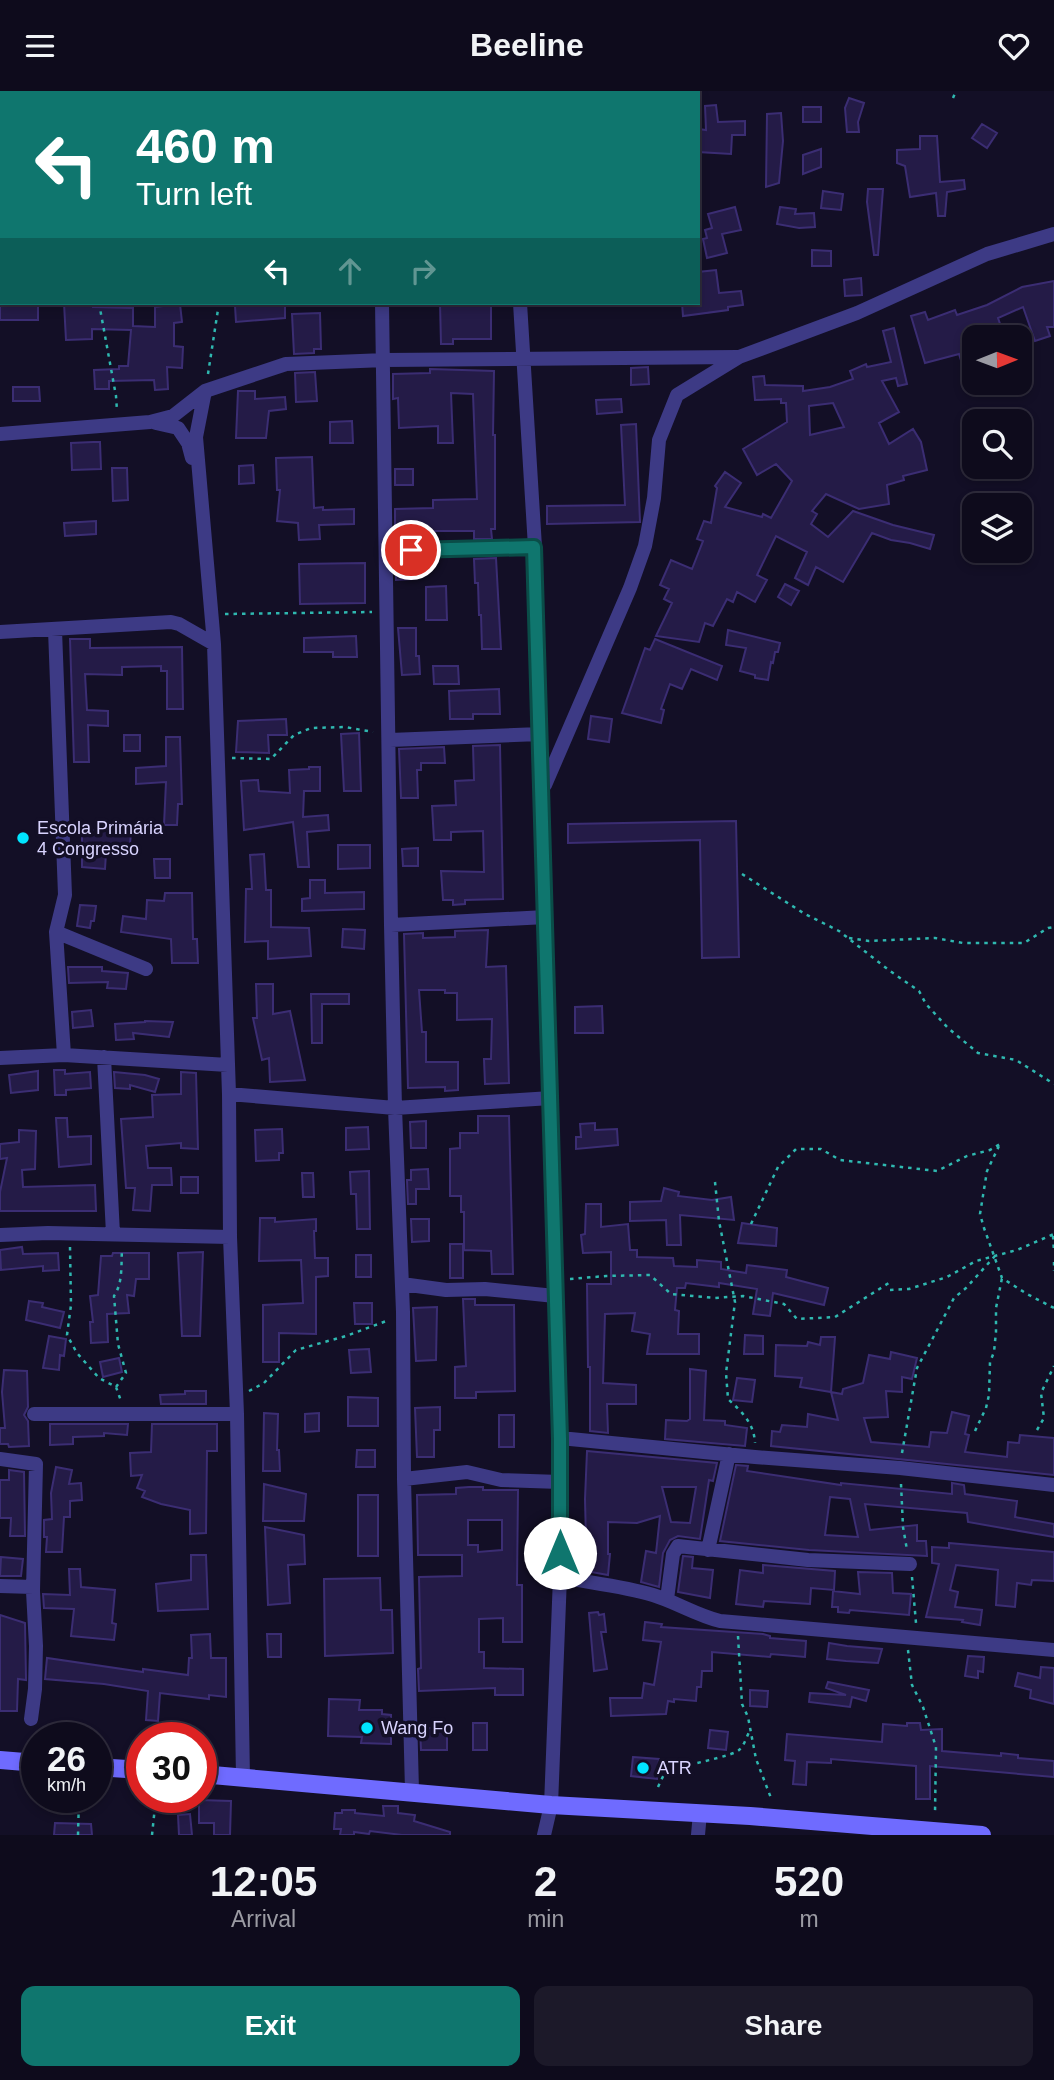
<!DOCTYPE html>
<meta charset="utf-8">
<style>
:root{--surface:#0e0b1c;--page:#1c1929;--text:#f1f3f6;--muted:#9b9ba3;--line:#2e2b3b;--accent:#0f766e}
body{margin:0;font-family:Helvetica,sans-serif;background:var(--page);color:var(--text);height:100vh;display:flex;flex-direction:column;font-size:26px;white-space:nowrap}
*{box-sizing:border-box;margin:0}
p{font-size:23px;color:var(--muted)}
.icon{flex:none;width:38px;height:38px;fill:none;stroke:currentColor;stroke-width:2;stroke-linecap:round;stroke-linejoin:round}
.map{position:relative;height:1744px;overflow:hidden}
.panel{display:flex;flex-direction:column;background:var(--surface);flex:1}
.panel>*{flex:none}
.banner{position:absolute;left:0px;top:0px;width:700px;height:214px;box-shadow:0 4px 10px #0003,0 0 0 2px var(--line);background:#0f766e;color:#fff;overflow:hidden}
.needle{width:46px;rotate:89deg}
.buttons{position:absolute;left:962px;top:234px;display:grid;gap:14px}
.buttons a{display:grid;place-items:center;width:70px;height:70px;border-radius:14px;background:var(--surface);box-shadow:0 4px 10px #0003,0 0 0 2px var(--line);font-size:35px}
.speed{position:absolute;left:21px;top:1631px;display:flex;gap:14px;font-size:35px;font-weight:700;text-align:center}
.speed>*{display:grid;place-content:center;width:91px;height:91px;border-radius:50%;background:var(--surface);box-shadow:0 4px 10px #0003,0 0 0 2px var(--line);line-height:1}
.speed small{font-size:18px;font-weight:400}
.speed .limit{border:10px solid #d22;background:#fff;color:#111}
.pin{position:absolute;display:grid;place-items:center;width:60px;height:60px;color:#fff;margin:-30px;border:4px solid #fff;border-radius:50%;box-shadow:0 2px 7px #0007}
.me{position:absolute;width:77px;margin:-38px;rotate:0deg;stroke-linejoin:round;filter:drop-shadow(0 0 5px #0008)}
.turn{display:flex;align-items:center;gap:24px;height:147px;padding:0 21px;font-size:32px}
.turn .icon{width:91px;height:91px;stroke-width:2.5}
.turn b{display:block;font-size:49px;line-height:60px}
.lanes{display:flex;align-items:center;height:66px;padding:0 21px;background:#0003;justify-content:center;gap:35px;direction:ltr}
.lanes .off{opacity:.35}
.eta{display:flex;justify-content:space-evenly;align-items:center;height:119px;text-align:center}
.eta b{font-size:42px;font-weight:700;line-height:49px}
.action{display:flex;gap:14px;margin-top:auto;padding:14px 21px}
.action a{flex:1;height:80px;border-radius:14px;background:var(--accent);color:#fff;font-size:28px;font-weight:700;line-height:80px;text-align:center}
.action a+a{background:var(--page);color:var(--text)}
header{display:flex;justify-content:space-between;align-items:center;height:91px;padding:0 21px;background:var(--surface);font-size:32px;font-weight:700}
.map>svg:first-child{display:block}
</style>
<header><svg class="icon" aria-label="menu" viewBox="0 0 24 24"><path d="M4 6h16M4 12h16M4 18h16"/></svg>Beeline<svg class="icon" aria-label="heart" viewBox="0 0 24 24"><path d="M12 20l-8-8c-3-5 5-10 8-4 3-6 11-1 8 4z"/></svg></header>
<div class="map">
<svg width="1054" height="1744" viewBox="0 0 1054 1744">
<rect width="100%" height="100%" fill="#130f26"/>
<path fill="#241b47" stroke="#3b2d73" stroke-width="2" fill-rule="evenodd" d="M849,7L864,12L858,31L859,41H847L845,17Z
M716,14L718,31L745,30V44H732L731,63L698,61V38L706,39L705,15Z
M803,16H821V31H803Z
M781,22L783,50L779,92L766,96L767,23Z
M982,33L997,42L987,57L972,47Z
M920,45H937L940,91L964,89L965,98L947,101L945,125H938L936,102L910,106L905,75L897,72V59L920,58Z
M821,58V76L803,83V64Z
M868,98H883L878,164H874L867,111Z
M823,100L843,103L841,119L821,117Z
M735,116L741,139L722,143L727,162L707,167L703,148L707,147L705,139L712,137L708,123Z
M780,116L796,118L795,123L814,122L815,136L799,137L777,133Z
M812,159L831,160V175H812Z
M716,179L719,202L741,200L743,214L728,216V219L683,225L682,212H698V181Z
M861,187L862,204L845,205L844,189Z
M1054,190V236H1047L1050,245L1035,250L1023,216L998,227L1005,247H975V302H971L959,263L925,272L911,225L925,221L928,229L955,219L957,224L987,214L1022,196Z
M22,212H38V229H0V214Z
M64,212H93V216L133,217V235L155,236V216L180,213L182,231L174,232V255L183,256L182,277L167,276L168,298L155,299L154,289L109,290V298H95L94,279L119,278V275H128L131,239L92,238V248L66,249Z
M270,212H285V227L236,231L235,215L270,214Z
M440,212H491V248H453V253H441Z
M320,222L321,258H314V262L294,263L292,223Z
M894,237L907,293L898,295L896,287L882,290L899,321L879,332L889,353L913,338L921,351L927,379L903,385L904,389L887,394L889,413L859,418L826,403L812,420L817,423L811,433L828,446L853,420L893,434L934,444L930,458L910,452L891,449L872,442L843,491L816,476L808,494L795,487L807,461L776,445L757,484L767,489L755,511L737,501L733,511L727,508L713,535L705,532L699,551L656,545L672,512L664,508L669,498L660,494L671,469L692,478L703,450L697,448L704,430L711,432L717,397L715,395L725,381L741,392L725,416L762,426L763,423L771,427L792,390L776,373L757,384L743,358L787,331L786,312H781V308L755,309L753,286L764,285L765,294L803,295V300L830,296L853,288L850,280L866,273L867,276L891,271L883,240ZM833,312L844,336L810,344L809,315Z
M648,276L649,293L631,294V277Z
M430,278L494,280L493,344H495V438H491L492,448H474V440H395V418L433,417V409L477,408L473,303L451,302L453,352H438V335L399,337L398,307L393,308V283L430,282Z
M315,281L317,310L296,311L295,282Z
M13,296H39L40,310H13Z
M238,300H255V308L285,306L286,318L269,320L266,347H236Z
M621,308L622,321L597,323L596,309Z
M352,330L353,352H330V331Z
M636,333L640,431L547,433V415L625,414L621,334Z
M93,351H100L101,378L72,379L71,352Z
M312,366L314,417L323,416V419L354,418V433L319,434L320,448L299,449L298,432L277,430L280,399H277L276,367Z
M253,374L254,392L239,393V375Z
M112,377H127L128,409L113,410Z
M395,378H413V394H395Z
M96,430V443L65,445L64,432Z
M496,467L501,558H482L481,524H479L478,492H475L474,468Z
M365,472V512L300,513L299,473Z
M396,472H412V488L396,489Z
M785,493L799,500L791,514L778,506Z
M446,495L447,529H426V496Z
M398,537H416V565H419L420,583L402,584Z
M728,539L780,552L778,561H775L773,572L771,571L768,589L755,587V584L740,580L746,557L726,554Z
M356,545L357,566H333V561H304V547Z
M70,548H90V557L182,556L183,618H167V580H161V575L122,576V584L85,583L87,619L108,620V635L88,634L89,671H74Z
M655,548L722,575L717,589L691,578L682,598L670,593L661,618L664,619L661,632L622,622L645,557L650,559Z
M433,575H458L459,593H434Z
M499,598L500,623H473V628H450L449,600Z
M591,625L612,628L609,651L588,648Z
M286,628L287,644H268L269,662L236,661L238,630Z
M359,642L361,700H344L341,643Z
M124,644H140V660H124Z
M166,646H180L182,713H178L177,734H164L166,691L136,693V677L166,675Z
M500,654L503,808L465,809V813L453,814V809H443L441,780L484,781L483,740L451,741V749H434L432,715L456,714L455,690L474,689L473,655Z
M444,656L445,672H421V679H417L418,707H401L399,658Z
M309,676H320V700H304L303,726L328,724L329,739L307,741L309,776H298L293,731L244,739L241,690L258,689L259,700L290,702L289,679L309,678Z
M736,730L739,866L702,867L700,749L568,752V733Z
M82,739L131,742L129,763L106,762L105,778L82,776Z
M338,754H370V777L338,778Z
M418,757V775H403L402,758Z
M264,763L266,799H271V836L309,837L311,865L268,868V850L245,851L246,798H252L250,764Z
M154,768H170V787H155Z
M310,789H325V802L364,801V818L302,820V808L310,807Z
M165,802H192L193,848H197L198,872H172L171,848L121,841L123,825L146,828L147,809L164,810Z
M80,814L96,815L94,830H91L90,837L77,835Z
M343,838L365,839L364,858L342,856Z
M488,839L486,876L506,875L509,992L485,993L484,968H491L492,928L457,929V902H445V899H419L422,941H426V971H458V999L445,1000V996L408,997L404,843L423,842V847L455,846V840Z
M68,876H102V880L128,882L126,898L107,897L108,891L69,892Z
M256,893H273V923L290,920L305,989L270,991L269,967L262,969L253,927H257Z
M311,903H349V913H322V952H312Z
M602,915L603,942H575V916Z
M91,919L93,935L73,937L72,921Z
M145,930L173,931L169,946L133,942L134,948L116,949L115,933L145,931Z
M54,979H65V983L90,981L91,997L66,999V1004H55Z
M38,980V999L11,1002L9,984Z
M114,981L145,984L159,988L155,1001L130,994V998L115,997Z
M181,981L196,982L198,1058L181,1057V1052L146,1055L148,1077H171L172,1094H152L150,1120L133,1119L135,1097H126L121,1028L153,1026L152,1004L181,1003Z
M478,1025H509L513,1183H492L491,1160L464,1159V1121H461V1105H450V1058L460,1057V1042H478Z
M56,1027H67L68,1046L91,1045V1073L59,1076Z
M426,1030V1057H411L410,1031Z
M595,1032V1039L617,1038L618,1054L576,1058V1046H581L580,1033Z
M368,1036L369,1058L346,1059V1037Z
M282,1038L283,1062H279V1069L256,1070L255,1039Z
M19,1039L36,1040L35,1078L22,1079L23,1096L95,1094L96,1120H0V1101L7,1067L0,1068V1053L19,1051Z
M428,1078L429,1098H416V1113H408L407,1089H411V1079Z
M369,1080L370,1138H357L356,1103H351L350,1081Z
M302,1082H313L314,1106H303Z
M181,1086H198V1102H181Z
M664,1097L679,1101L678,1105L712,1109L731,1106L734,1129L680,1124L681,1154H667L666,1129L630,1130V1111L661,1110Z
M586,1113H601V1136L628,1133L630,1159H637V1166L673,1167L674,1175L697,1176V1169L721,1171V1178L746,1182L747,1174L787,1179L786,1186L828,1197L824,1214L773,1202L770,1225L753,1223L757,1198L719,1192V1196L686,1192L685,1197H677L675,1219L679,1220L678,1243H699V1263H647L650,1243L632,1240L635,1222L605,1223L603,1292L636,1294V1313H607L608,1342L590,1340V1276H588L587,1193H611V1161L583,1162L581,1144L585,1143Z
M260,1127H275V1131L316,1128V1140H314L315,1167H328V1185L316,1186V1243L279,1242V1271H263V1214L303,1212L301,1169L259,1170Z
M411,1128H429V1150L412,1151Z
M742,1132L777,1137L776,1155L738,1152Z
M450,1153H463V1187H450Z
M22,1156L23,1163L58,1162L59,1179L43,1180V1175L1,1179L0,1159Z
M203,1161L200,1245H182L178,1162Z
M113,1162H149V1188H136L134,1205L127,1204L129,1222L107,1223L108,1251L91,1252L90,1231H93L90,1205L98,1204L101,1165H112Z
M356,1164H371V1186H356Z
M463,1208H475V1214H514L515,1300L476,1301V1307H455V1276L466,1275Z
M29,1210L43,1212L42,1216L64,1221L60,1237L26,1229Z
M354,1212H372V1233H355Z
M437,1216L436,1269L416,1270L413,1217Z
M745,1244L763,1245V1263H744Z
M49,1245L66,1248L64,1265L60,1264L59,1279L43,1277Z
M821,1246H835L831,1301L800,1296L802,1287L775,1285L776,1254L807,1255L808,1251L820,1254Z
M369,1258L371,1281L351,1282L349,1259Z
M891,1261L917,1267L912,1288L902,1286V1301L886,1300L888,1326L864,1327L871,1351L929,1356L931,1341L947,1342L952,1321L969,1325L965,1343L969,1344L965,1361L1007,1366L1008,1351L1019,1352L1020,1344L1054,1347V1384L771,1355L772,1340L780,1341L782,1334L807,1336L808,1323L838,1329L831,1301L842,1303L843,1298L863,1292L869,1264L890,1268Z
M119,1267L122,1281L103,1286L100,1271Z
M690,1278L706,1280L704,1329L725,1330V1334L747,1337L745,1355L665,1348L666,1329L687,1330L690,1328Z
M4,1279L27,1280L28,1316L24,1324L28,1330L29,1355L9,1356L8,1353H0V1337H5L2,1301Z
M737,1287L755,1289L752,1311L733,1309Z
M185,1300H206V1313H161L160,1304L185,1303Z
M348,1306L378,1307V1335H348Z
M440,1316V1339H434V1366H417L415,1317Z
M264,1322L278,1323L277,1359H279L280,1380H263Z
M319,1322V1340L305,1341V1323Z
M499,1324H514V1356H499Z
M50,1333H128L127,1344L104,1342V1345L73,1346V1353L50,1354Z
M152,1333H217V1360H207L206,1442L190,1443V1419L161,1413L142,1406L145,1400L137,1397L142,1384L131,1385L130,1362L151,1361Z
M357,1359H375V1376H356Z
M587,1360L717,1372L713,1390L709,1389L700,1448L678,1445L670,1449L663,1462L659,1496L641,1491L646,1460L656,1462L660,1425L637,1432L608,1431V1463H610L608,1484L591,1481L593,1447L586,1450L585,1408ZM662,1396H696L690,1432L671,1431Z
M736,1374L748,1375L747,1380L841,1394V1392L952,1403V1392L964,1394L965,1403L1017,1410L1015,1426L1054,1433V1446L968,1431L967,1422L865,1413L870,1439L917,1434V1450H926L927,1465L809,1459L720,1450ZM830,1406L850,1408L858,1446L825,1444Z
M56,1376L72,1379L69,1393L81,1392L82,1409L70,1410V1426H64L62,1461H46L47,1446H44V1429L52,1428L51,1402Z
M9,1379L24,1381L25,1445H10L11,1427H0V1389H9Z
M264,1393L306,1403L304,1430H263Z
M469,1396H483V1399H518L517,1494H522V1551H503V1527L479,1528V1561H484V1577L523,1578V1604H495V1597L419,1600L418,1578L421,1577L419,1486L462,1485V1464H418L417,1404L456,1403V1397ZM468,1429H502V1459L478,1461V1454H468Z
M358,1404H378V1465H358Z
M265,1436L304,1444L305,1473L288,1474L290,1512L268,1514Z
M949,1452L1054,1461V1490L1032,1489L1031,1494L1017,1492L1015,1516L996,1514L998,1479L956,1474L950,1499L958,1501L955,1516L982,1519L980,1534L962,1531L963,1529L926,1526L939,1473L932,1472V1456L949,1457Z
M191,1464H206L208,1518L158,1520L156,1493L191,1489Z
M683,1465L693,1466L692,1477L713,1479L710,1507L678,1501Z
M1,1466L23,1468L21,1485H0Z
M763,1474L835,1480L834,1499L811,1497L810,1513L764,1510L763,1516L736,1513L740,1479L763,1482Z
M69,1478H80L81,1496L115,1499L112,1532L116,1533L114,1549L71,1545L74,1518L44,1517L43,1503L70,1504Z
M858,1481L892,1482L893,1502L911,1503L909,1524L850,1519L849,1522L838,1521V1516H832L833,1500L860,1503Z
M380,1487L381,1519H392L393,1562L325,1565L324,1488Z
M598,1521L599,1524L604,1523L606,1541H601L607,1578L594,1580L589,1522Z
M0,1524L25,1532L26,1589L18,1588L17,1620H0Z
M645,1531L662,1533L661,1536L763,1543L770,1545V1547L806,1550L805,1566L771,1563L770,1566L712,1561V1580H702L701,1596H697L696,1610L674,1608V1611L668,1610L666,1623L611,1625L610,1607H642L644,1592L654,1594L661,1551L643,1549Z
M210,1543L211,1567H226V1606L209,1604V1608L160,1602L158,1630L146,1629L148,1600L104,1593L45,1588L47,1567L143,1581V1578L188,1584L189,1567H192L191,1544Z
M267,1543H281V1566H268Z
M829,1552L847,1555L882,1558L878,1572L846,1570L827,1568Z
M968,1565L984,1566L983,1581L978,1580V1587L965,1585Z
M1041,1576L1054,1577V1613L1030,1607L1031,1599L1015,1595L1018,1582L1040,1587Z
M828,1591L869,1599L866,1610L852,1606L850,1616L809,1611L810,1602L846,1604L826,1597Z
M750,1599L768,1600L767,1616L750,1615Z
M329,1608L360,1609L359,1619H382V1623L391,1624V1653L361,1652L362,1646L328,1645Z
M473,1632H487V1659H473Z
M907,1632H920L921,1639L942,1638V1660L1001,1665V1662L1018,1664V1667L1054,1670V1686L930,1675V1708H916V1675L831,1668V1672L807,1671L806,1694L793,1693L795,1670L785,1669L787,1643L882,1651L883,1633L907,1635Z
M420,1637H447V1659H421Z
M710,1639L728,1641L726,1659L708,1657Z
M633,1666L659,1668L657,1688L631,1685Z
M199,1709L231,1710L230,1744H214V1732H199Z
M383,1715H398V1722L415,1724L414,1730L450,1741V1744H402L370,1740L369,1743L354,1741V1744H340L341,1738H334L335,1722H342V1719H355V1722L384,1725Z
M190,1723L192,1744H179L178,1724Z
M55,1732L91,1733L92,1744H54Z"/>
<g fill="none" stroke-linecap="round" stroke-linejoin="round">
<path stroke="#2fb8b0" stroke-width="2.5" stroke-dasharray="3.5 5" stroke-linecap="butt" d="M559,0V2
M581,2L582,0
M953,7L956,0
M0,131L2,129
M0,145L2,147
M0,196H2
M99,212L116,305L117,320
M208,283L219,212
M225,523L372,521
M232,667L271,668L294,644L311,637L345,636L373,641
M742,783L805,823L839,840L890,880L919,900L926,913L948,937L978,962L1016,969L1054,993
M849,847L869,850L935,847L963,852H1024L1048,837L1054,836
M999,1055L987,1080L980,1123L984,1137L1002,1187L1027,1203L1054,1217
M715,1091L719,1130L735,1211L726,1282L728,1308C742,1321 754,1332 755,1352
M751,1133L778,1076L796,1058H821L840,1069L937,1080L967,1065L990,1059L1000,1053
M1053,1145L1054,1161
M70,1156L71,1214L67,1244L77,1262L99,1287L116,1296L121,1310
M1054,1171V1180
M570,1188L606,1185L650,1184L671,1203L715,1207L743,1205L784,1213L797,1228L835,1226L892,1190
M890,1199L909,1198L947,1186L976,1170L1017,1159L1054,1143
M116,1296L126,1282L118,1253L114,1205C123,1192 121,1174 122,1158
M249,1300L264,1292L296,1259L346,1245L389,1229
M1037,1339L1044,1327L1041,1302L1054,1275
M975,1340L986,1317L989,1304L990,1271L994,1261L996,1241V1217L1002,1187
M902,1362L917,1277L954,1207L966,1197L995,1165
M901,1393L903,1436L907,1459
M912,1486L916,1532
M738,1545L742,1613L748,1626L756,1668L771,1707
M908,1559L912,1594L923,1616L936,1656L935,1723
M658,1696L666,1679C678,1676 734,1665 739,1659C744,1655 747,1645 750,1639
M78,1744L79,1706
M152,1744L156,1706"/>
<path stroke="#3d3a85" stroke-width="14" d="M372,0V2
M505,0V2
M382,212L391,834L395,1017L403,1221L404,1388L412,1700
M520,212L535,456L560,1347V1486L551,1714L544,1744
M205,300L196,346L214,553L229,1003L230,1146L237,1323L243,1687
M156,332L178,337L188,352L192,367
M0,343L150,331L173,325L205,300L286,273L385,269L737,266
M386,460L535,456
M55,539L65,804L56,841L64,964
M0,541L171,531L179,533L214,553
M390,649L540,643
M545,694L630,497L645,455L654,407L659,349L677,304L739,266L857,222L987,163L1054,143
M391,834L546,826
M56,841L146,878
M104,966L113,1143
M0,967L64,964L228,974
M229,1003L395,1017L551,1007
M0,1144L48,1142L230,1146
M402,1193L446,1199L485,1198L555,1205
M34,1323H237
M560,1347L755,1366L900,1377L1054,1394
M0,1368L36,1373L33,1500L36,1555L35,1598L31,1628
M404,1388L467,1381L501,1389L560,1391
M708,1459L729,1363
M560,1486C591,1492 623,1495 653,1504C676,1511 696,1524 720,1530L1054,1559
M0,1495L33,1496
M667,1508L673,1463L678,1455L808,1469L910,1473
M698,1744L700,1722"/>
<path stroke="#6f6bff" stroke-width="18" d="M0,1669L37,1672
M96,1676L142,1679
M201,1683L551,1714L750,1725L982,1744"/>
</g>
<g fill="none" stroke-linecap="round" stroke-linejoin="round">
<g stroke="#0a4d48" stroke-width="18">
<path id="route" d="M411,459L534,456L560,1348V1462"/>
</g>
<use href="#route" stroke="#0f766e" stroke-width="12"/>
</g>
<g fill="#00e5ff" stroke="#130f26" stroke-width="2.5">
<circle cx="23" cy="747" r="7"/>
<circle cx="367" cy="1637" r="7"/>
<circle cx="643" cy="1677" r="7"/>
</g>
<g text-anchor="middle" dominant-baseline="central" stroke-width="7" stroke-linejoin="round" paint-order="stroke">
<g font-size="18" fill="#d9d4ff" stroke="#130f26" text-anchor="start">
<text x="37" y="737">Escola Primária<tspan x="37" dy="21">4 Congresso</tspan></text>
<text x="381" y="1637">Wang Fo</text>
<text x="657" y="1677">ATR</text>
</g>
</g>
</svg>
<div class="buttons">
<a><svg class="needle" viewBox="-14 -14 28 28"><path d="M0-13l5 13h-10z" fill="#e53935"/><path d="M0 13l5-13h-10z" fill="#9b9ba3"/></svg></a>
<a><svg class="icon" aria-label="search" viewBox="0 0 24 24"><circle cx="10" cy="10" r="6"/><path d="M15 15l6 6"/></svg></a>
<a><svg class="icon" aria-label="layers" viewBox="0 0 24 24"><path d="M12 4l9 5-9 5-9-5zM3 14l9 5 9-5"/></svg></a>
</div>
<div class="speed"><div>26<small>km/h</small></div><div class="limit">30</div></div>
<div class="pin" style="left:411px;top:459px;background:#d93025"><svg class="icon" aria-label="arrive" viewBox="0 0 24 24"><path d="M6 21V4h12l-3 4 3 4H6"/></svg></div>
<svg class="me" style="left:560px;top:1462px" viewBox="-20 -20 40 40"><circle r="19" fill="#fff"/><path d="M0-13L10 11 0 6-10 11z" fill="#0f766e"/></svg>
<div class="banner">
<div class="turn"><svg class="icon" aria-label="left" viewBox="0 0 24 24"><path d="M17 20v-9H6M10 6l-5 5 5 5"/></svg><div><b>460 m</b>Turn left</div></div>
<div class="lanes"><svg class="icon" aria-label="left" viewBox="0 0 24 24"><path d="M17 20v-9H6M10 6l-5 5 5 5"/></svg><svg class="icon off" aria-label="ahead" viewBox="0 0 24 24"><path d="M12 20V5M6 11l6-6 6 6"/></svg><svg class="icon off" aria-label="right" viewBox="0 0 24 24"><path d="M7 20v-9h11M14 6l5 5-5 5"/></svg></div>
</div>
</div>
<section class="panel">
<div class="eta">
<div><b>12:05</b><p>Arrival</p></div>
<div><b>2</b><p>min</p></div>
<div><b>520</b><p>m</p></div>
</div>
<div class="action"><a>Exit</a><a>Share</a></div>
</section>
